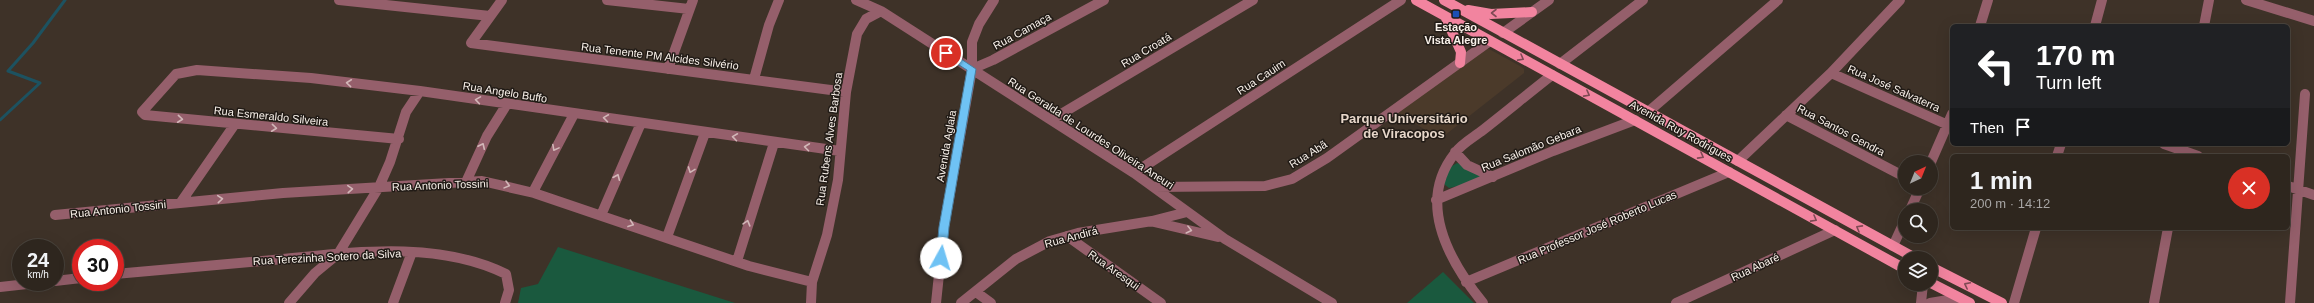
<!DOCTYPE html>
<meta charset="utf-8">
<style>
:root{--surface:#2e261e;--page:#3a322b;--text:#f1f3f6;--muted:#a7a5a4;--line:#49433c}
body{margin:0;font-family:Helvetica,sans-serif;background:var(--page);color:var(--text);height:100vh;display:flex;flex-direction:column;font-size:15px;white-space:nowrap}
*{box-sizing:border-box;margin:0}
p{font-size:13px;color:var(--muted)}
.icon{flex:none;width:22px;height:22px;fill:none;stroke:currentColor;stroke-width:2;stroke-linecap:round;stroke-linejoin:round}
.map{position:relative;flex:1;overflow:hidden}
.drawer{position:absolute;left:1950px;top:154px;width:340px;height:76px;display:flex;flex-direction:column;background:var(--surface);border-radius:6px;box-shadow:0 4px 16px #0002,0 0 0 1px var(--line)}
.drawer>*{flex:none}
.banner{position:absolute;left:1950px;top:24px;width:340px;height:122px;border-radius:6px;box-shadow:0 4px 16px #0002,0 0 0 1px var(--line);background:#202124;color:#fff;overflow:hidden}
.needle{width:26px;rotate:43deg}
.tools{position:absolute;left:1898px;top:155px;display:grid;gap:8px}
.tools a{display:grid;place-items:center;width:40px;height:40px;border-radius:50%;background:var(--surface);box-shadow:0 4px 16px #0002,0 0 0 1px var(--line);font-size:20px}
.speed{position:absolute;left:12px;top:239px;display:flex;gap:8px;font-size:20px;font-weight:700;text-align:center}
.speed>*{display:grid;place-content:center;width:52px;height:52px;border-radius:50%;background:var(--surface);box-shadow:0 4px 16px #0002,0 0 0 1px var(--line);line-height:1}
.speed small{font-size:10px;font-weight:400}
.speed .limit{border:6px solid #d22;background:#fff;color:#111}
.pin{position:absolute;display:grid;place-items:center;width:34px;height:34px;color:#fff;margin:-17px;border:2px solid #fff;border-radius:50%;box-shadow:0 1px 4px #0007}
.me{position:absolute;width:44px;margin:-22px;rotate:6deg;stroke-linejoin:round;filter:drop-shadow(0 0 3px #0008)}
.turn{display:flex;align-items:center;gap:14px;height:84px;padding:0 20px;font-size:18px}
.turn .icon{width:52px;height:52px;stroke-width:2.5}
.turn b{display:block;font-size:28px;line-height:34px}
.then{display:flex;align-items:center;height:38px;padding:0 20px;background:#0003;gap:8px;font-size:15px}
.round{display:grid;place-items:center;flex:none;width:42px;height:42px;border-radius:21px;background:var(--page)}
.summary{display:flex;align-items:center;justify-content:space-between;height:68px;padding:0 20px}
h1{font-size:24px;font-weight:600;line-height:30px}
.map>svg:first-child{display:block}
</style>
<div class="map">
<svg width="2314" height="303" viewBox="0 0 2314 303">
<rect width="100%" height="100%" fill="#3e3228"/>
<path fill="#4b3a2a" d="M1482,49H1489L1520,66L1524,69V73L1440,139L1395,111Z"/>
<path fill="#1a593e" d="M1457,163L1460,164L1482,176L1463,185L1449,188L1444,184L1449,168Z
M558,247L735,303H518L521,288L538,284Z
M1443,272L1474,303H1407Z"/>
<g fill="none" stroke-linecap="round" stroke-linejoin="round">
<path stroke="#1d5260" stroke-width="3" d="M0,120L40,83L8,71L33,43L65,0"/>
<path stroke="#955f6b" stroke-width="10" d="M339,0L490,16
M502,0L471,43L846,92
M607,0L689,9
M856,0L881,11L1134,173L1225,239L1332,303
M2246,0L2314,21
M1980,26L1988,0
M2095,26L2102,0
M2204,26L2209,0
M1503,33L1549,0
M1560,64L1643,0
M668,69L693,0
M972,69L993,60L1104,0
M1831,73L1948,125
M754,79L769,25L779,0
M1648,112L1778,0
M1786,115L1905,177
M1051,120L1253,0
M399,139L145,115L142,112L176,74L197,70L311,78L420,91L840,151
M2164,144L2198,156
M1455,152L1467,165L1493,177
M2057,156L2061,144
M1738,161L1831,73L1900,0
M1931,162L1952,114
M1134,173L1401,0
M466,182L487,136L507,104
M2288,186L2314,195
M1154,187L1265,186L1292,179L1327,158L1490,41
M533,192L574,114
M1436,200L1553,151L1635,120
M181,202L235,124
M1910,210L1920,188
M602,213L641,123
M55,215L283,193L482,181L534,193L749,266L812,282
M1154,222L1218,237
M1067,236L1161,303
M667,237L705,133
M1893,246L1905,220
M737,261L774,143
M115,274C168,269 220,265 273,260C348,253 435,239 506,274L509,290L505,303
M55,281L81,278
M1466,282L1729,172
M0,287L45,282
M976,292L991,303
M289,303L315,273L338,254L379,187L390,162L406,112L420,91
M393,303L412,252
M811,303L812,282L827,235L838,180L846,92L857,34L866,19L881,11
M936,303L944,227L972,69V42L979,24L994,0
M961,303L1016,259L1050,241L1078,233L1152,221L1187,212
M1483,303C1449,261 1416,202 1455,153C1461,144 1474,137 1483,130C1506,112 1529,93 1552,75
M1676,303L1835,230
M1921,303L1923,284
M1930,303L1960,298
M2014,303L2036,228
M2154,303L2168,228
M2290,303L2305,94"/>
<path stroke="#f2849f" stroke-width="10" d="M1416,0L1905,269
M1444,0L1915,258
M1468,10L1491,14L1532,12
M1445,16L1461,52L1460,63
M1931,267L2002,303
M1931,283L1970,303"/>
</g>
<defs><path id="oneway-chevron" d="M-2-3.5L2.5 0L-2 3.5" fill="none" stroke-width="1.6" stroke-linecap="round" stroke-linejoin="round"/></defs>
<g stroke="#7f4a54">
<use href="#oneway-chevron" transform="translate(1494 13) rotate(180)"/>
<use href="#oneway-chevron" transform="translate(1521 58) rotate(29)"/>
<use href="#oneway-chevron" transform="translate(1587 94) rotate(28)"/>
<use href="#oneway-chevron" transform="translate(1701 156) rotate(29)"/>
<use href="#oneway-chevron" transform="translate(1814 219) rotate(29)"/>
<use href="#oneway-chevron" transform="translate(1859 228) rotate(-151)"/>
<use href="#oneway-chevron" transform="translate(1967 285) rotate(-153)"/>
</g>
<g stroke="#d2b7b8">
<use href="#oneway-chevron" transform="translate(349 83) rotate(-174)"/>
<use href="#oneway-chevron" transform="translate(478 100) rotate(-171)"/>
<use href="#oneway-chevron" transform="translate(606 118) rotate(-172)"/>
<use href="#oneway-chevron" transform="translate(180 119) rotate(6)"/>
<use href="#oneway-chevron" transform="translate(274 128) rotate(6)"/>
<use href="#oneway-chevron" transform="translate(735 137) rotate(-172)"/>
<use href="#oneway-chevron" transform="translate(482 146) rotate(-65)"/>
<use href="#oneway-chevron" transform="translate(807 147) rotate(-173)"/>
<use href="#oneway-chevron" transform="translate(555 148) rotate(118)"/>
<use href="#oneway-chevron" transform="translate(691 170) rotate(110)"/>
<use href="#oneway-chevron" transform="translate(617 177) rotate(-67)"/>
<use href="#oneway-chevron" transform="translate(507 185) rotate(15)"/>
<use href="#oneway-chevron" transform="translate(350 189) rotate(-4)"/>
<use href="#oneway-chevron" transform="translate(220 199) rotate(-5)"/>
<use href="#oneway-chevron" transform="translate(747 223) rotate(-74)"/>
<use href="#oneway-chevron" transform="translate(631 224) rotate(20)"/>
<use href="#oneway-chevron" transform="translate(1189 230) rotate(14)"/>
</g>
<path fill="#6fc2f4" stroke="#487e9f" d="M943,51H949L976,69L949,227L946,258L941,261L936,258L939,227L967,70L943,55Z"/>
<rect fill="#1a4fb4" stroke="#211b16" stroke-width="1.5" x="1452" y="10" width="8" height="8" rx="2"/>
<g text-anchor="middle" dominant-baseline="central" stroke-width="3" stroke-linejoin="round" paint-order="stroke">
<g font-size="11" font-weight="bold" fill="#faf2eb" stroke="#211b16">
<text x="1456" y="27">Estação<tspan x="1456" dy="13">Vista Alegre</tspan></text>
</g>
<g font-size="11" fill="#faf2eb" stroke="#211b16">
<text transform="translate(1022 31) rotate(-29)">Rua Camaça</text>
<text transform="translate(1146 50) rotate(-31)">Rua Croatá</text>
<text transform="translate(660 56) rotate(7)">Rua Tenente PM Alcides Silvério</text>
<text transform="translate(1261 77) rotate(-33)">Rua Cauim</text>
<text transform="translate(1894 88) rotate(24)">Rua José Salvaterra</text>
<text transform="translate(505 92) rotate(9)">Rua Angelo Buffo</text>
<text transform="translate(271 116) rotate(6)">Rua Esmeraldo Silveira</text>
<text transform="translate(1841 130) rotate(28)">Rua Santos Gendra</text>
<text transform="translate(1681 131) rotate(29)">Avenida Ruy Rodrigues</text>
<text transform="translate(1091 133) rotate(33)">Rua Geralda de Lourdes Oliveira Aneuri</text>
<text transform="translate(829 139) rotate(-82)">Rua Rubens Alves Barbosa</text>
<text transform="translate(946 146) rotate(-80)">Avenida Aglaia</text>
<text transform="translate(1531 148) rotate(-22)">Rua Salomão Gebara</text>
<text transform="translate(1308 154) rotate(-32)">Rua Abã</text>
<text transform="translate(440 185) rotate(-2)">Rua Antonio Tossini</text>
<text transform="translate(118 209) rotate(-6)">Rua Antonio Tossini</text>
<text transform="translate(1597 227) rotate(-23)">Rua Professor José Roberto Lucas</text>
<text transform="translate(1071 237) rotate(-15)">Rua Andirá</text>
<text transform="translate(327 257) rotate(-3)">Rua Terezinha Sotero da Silva</text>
<text transform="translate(1755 267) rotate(-25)">Rua Abaré</text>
<text transform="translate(1114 270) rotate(35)">Rua Aresqui</text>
</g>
<g font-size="13" font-weight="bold" fill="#e7d7ca" stroke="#211b16">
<text x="1404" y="118">Parque Universitário<tspan x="1404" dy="15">de Viracopos</tspan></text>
</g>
</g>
</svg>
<div class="tools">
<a><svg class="needle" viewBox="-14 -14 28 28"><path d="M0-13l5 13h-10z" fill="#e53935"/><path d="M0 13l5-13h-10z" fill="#a7a5a4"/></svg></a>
<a><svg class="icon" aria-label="search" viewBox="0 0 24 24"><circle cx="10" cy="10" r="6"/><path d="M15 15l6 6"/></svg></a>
<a><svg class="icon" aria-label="layers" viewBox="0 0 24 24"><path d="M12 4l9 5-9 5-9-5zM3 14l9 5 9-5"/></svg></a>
</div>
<div class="speed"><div>24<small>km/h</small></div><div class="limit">30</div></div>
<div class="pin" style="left:946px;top:53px;background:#d93025"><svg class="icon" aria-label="arrive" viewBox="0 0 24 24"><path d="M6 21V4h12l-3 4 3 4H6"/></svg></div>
<svg class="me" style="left:941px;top:258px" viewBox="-20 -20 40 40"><circle r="19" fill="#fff"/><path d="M0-13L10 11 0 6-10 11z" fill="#6fc2f4"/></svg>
<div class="banner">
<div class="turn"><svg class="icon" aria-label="left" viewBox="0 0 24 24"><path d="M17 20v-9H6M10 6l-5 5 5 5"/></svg><div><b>170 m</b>Turn left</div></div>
<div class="then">Then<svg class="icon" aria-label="arrive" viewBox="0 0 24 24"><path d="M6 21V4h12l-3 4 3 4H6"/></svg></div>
</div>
<section class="drawer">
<div class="summary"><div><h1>1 min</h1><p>200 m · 14:12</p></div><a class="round" style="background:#d93025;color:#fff"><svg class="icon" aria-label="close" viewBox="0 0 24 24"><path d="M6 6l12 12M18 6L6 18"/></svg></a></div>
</section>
</div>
